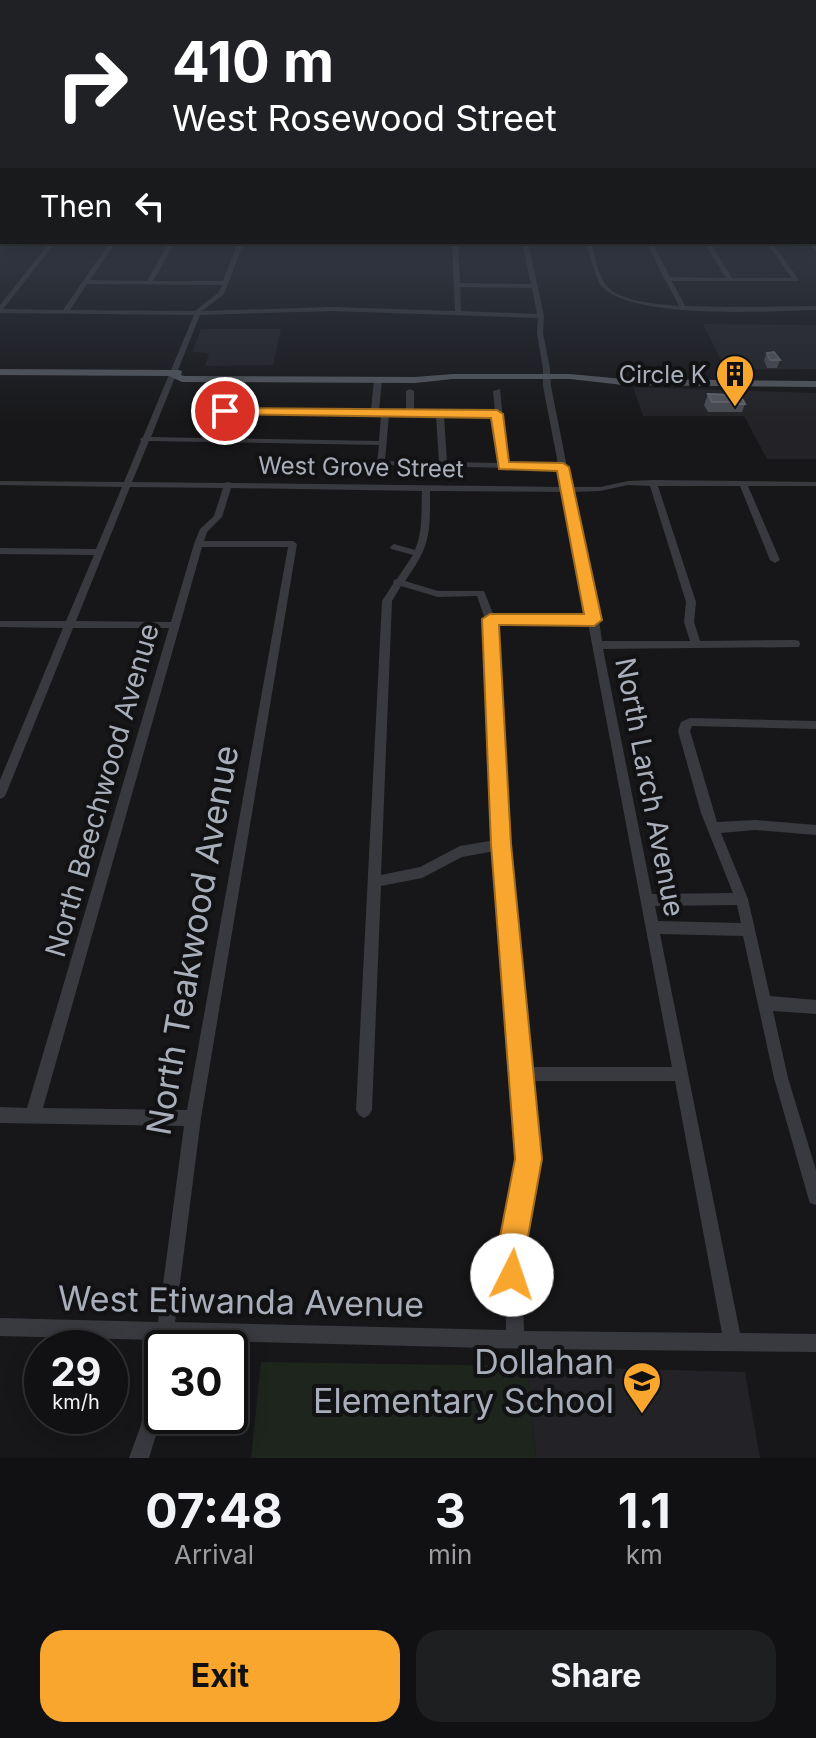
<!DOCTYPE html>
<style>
:root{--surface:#111113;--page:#1e1f21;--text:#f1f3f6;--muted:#9c9da0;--line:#303133;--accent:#f9a62f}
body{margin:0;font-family:Inter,sans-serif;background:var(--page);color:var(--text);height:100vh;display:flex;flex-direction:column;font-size:30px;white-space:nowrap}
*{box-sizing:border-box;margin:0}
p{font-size:26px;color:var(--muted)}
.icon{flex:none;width:44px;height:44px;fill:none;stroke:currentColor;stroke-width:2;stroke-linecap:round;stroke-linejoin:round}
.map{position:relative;height:1458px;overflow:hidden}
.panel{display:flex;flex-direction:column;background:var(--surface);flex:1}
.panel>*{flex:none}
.top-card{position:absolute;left:0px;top:0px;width:816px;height:244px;box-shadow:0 4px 20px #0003,0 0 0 2px var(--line);background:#202124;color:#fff;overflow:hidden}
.speed{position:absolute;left:24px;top:1330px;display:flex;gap:16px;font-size:40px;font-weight:700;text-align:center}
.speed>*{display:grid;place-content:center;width:104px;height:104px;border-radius:50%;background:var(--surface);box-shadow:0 4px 20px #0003,0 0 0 2px var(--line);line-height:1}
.speed small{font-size:20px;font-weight:400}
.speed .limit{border:4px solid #111;border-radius:12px;background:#fff;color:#111}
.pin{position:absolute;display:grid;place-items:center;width:68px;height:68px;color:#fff;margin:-34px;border:4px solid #fff;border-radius:50%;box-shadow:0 2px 8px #0007}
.me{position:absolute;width:88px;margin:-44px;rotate:4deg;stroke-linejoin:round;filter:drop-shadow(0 0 6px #0008)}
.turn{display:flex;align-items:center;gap:28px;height:168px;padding:0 40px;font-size:36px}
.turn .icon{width:104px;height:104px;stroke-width:2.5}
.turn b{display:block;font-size:56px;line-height:68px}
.then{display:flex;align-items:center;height:76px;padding:0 40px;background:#0003;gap:16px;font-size:30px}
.eta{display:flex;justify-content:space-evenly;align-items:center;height:136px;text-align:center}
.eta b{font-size:48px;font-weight:700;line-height:56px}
.cta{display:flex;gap:16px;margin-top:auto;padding:16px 40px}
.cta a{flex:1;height:92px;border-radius:24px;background:var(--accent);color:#111;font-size:32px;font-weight:700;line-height:92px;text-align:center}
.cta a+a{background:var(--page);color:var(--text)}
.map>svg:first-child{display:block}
</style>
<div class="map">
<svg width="816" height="1458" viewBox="0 0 816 1458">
<rect width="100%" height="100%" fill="#171719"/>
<path fill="#232327" d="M703,324L816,325V369L726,370Z
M201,329H281L273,365L205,366L209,353L192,352Z
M633,387L816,393V459H767L744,416H643Z
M527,1366L745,1372L760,1458H536Z"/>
<path fill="#1d251d" d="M261,1362L527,1366L536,1458H251Z"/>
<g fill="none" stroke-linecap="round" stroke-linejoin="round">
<path fill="#383a3f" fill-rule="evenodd" d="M2,233V238L0,239V234Z
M50,242H56L3,309L63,310L110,242H116L90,280L147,281L169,242H175L153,281H223L238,242H244L224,294L202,311L332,307L455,311L452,242H458L460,283L531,284L522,242H528L544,316L543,333L550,369L551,386L571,487H600L628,481L653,480L816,482V486H748L780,560L775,563L770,560L740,486H658L696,602L694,622L700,641L795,640L799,641L800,644L799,647L603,649L652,894L733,893L701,813L678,731L681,722L690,718L816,721V729L692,726L690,731L717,822L755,820L816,825V835L755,830L721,833L748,899L770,996L816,1000V1014L773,1011L788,1078L816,1170V1205L810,1203L808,1197L774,1078L743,936L660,934L740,1333L816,1334V1352L534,1349L173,1340L172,1348H162V1410L159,1425L149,1458H129L141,1425L155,1351V1340L0,1336V1318L158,1322L184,1126L0,1123V1107L27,1108L169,628H73L6,794L4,797L0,799V780L63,628L0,627V621H66L94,555L0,554V548L96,549L122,487L0,485V481L124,482L141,441L140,439L143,437L194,315L0,313V305ZM87,284L222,285L218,293L195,311L70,310ZM460,287L532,288L537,314L461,311ZM332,311L538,318L537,333L543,369V386L558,464L507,463L500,389L493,391L495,412L414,411V391L410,389L406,391V411L379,410L382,380L378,378L374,380L371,410L225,409L210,415L201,438L151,437L200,315ZM226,413L381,415L379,441L209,438L216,418ZM389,415L436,416L439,462L385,461ZM444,416H495L499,463L447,462ZM149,441L379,445L377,463L381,465L559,469L563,487L232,483L228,482L224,483L132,482ZM628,485L650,486L686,602L684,622L690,641H602L599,620L597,617L572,492L600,491ZM130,487L223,488L214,516L200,529L194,544L171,622L76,621ZM231,488L422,491C421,511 423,531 415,550L394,544L390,547L391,549L413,555L397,579L394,580L393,584L382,601L356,1110L359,1115L364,1118L369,1115L372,1110L381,886L422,878L462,857L495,851L521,1159L505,1242L506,1330L175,1322L201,1118L297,544L293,541H204L207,532L222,517ZM430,491L564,492L587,617L494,616L484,591H438L405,581C431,545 430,534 430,491ZM202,547H288L187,1110L43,1108ZM401,586L438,597L477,596L485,619L495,840L460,846L420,867L381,875L392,601ZM495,622L588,623L672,1067H528L507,844ZM737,905L741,923L658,921L655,906ZM530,1081H675L722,1333L524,1331L521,1242L537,1159Z
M585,242H591C595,255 597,274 606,285C619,302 658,304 679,306L666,281L663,279L664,278L646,242H652L670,277L726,278L704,242H710L732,278H792L766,242H772L799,280L798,281H672L685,306L738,307L816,306V310C772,311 625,321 599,283Z"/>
<path fill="#54575e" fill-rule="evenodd" d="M814,241L816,251L808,242Z
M0,369L179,370L182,371L181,375L184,376L415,377L453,374H570L623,379L816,381V387L623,385L570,379H453L415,383L182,382L169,376L0,375Z"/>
</g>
<path fill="#4a4c52" d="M767,353L780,360L777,368H767L764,360Z
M708,394L745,404L742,412H708L704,405Z"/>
<path fill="#54575d" stroke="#62656c" stroke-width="2" d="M774,352L780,360H770L767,353Z
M708,394L732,395L736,402H712Z
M733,395H740L745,404H735L736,402Z"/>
<linearGradient id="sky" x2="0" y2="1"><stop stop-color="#0d0d0e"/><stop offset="0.52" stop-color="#363c49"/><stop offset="1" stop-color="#363c49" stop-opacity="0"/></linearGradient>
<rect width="816" height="423" fill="url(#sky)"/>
<path fill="#f9a62f" stroke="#a26c1f" stroke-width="2" d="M225,408L497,410L503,414L509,462L563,463L569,467L602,620L594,626L499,625L511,844L542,1159L527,1242L526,1275L522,1285L512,1290L502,1285L497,1275L499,1242L515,1159L491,844L482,619L490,614H584L557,471L499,469L491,418L220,414L218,411Z"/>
<defs>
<g id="building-pin" transform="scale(2)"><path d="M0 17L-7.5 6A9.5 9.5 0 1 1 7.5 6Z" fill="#f9a62f" stroke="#121215"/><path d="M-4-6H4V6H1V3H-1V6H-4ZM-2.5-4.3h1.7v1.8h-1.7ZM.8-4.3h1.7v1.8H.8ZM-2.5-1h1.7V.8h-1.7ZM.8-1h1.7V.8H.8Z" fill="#111"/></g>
<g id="school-pin" transform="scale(2)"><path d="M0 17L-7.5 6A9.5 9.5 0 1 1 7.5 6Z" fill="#f9a62f" stroke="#121215"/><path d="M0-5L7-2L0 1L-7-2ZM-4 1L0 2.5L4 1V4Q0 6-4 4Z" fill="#111"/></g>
</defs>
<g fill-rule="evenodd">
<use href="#building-pin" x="735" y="374"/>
<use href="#school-pin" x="642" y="1381"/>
</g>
<g text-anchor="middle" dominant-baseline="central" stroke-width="8" stroke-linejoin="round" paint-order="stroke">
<g font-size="24" fill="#a9afba" stroke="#121215" text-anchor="end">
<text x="707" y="374">Circle K</text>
</g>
<g font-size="24" fill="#a9afba" stroke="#121215">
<text transform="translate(361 467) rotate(1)">West Grove Street</text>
</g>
<g font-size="28" fill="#a9afba" stroke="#121215">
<text transform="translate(650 787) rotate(79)">North Larch Avenue</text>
<text transform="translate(102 790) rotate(-74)">North Beechwood Avenue</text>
</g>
<g font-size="34" fill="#a9afba" stroke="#121215">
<text transform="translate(192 940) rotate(-80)">North Teakwood Avenue</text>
<text transform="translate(241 1301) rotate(1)">West Etiwanda Avenue</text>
</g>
<g font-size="34" fill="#a9afba" stroke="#121215" text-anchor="end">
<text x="614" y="1361">Dollahan<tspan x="614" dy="39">Elementary School</tspan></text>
</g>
</g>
</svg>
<div class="speed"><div>29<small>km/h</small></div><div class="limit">30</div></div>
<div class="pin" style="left:225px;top:411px;background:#d93025"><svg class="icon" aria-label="arrive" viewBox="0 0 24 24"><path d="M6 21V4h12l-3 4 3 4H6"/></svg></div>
<svg class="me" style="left:512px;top:1275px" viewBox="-20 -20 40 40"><circle r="19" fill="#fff"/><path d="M0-13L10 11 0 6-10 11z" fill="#f9a62f"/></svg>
<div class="top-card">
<div class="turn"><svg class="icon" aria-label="right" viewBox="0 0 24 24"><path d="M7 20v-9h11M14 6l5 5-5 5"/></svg><div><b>410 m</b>West Rosewood Street</div></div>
<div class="then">Then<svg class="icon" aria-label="left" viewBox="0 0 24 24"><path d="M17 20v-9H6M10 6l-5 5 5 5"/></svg></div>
</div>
</div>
<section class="panel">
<div class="eta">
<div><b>07:48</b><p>Arrival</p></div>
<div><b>3</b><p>min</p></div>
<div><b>1.1</b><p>km</p></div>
</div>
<div class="cta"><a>Exit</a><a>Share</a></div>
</section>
